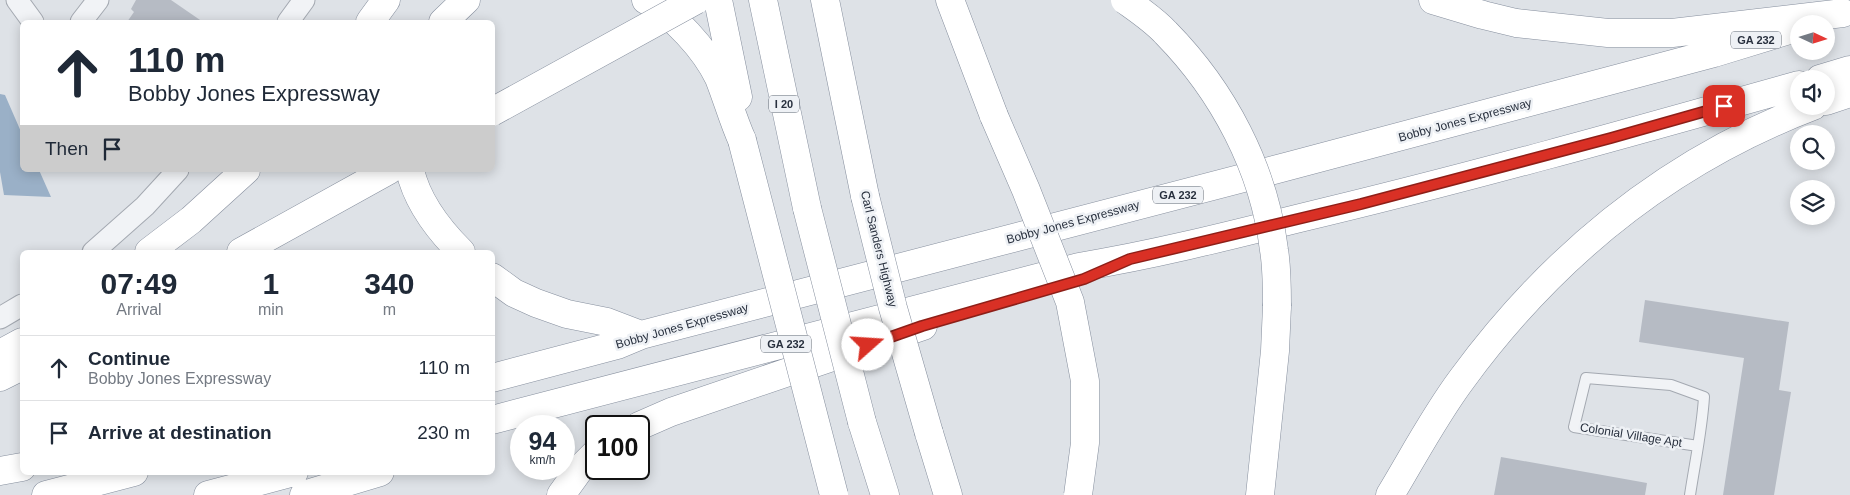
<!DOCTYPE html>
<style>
:root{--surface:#fff;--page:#f6f6f7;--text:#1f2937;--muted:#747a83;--line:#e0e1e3}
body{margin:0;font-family:Helvetica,sans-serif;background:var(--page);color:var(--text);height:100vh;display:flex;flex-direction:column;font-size:19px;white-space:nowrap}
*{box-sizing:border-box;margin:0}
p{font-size:16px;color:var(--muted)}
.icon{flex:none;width:28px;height:28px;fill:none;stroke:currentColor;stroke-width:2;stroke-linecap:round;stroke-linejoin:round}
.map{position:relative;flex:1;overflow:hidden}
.panel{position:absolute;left:20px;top:250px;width:475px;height:225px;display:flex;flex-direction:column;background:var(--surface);border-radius:8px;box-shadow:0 2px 12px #0003}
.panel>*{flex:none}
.top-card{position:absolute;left:20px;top:20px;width:475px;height:152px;border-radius:8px;box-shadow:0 2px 12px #0003;background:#fff;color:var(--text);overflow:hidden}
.needle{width:32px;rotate:94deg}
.fabs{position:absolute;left:1790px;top:15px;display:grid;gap:10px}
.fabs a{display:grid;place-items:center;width:45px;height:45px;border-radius:50%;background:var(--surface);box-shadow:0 2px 12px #0003;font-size:25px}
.speed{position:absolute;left:510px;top:415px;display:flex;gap:10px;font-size:25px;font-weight:700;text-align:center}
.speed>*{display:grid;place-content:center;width:65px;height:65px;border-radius:50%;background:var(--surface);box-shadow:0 2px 12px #0003;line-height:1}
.speed small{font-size:12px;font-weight:400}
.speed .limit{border:2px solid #111;border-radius:8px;background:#fff;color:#111}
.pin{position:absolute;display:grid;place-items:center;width:42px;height:42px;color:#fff;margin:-21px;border-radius:10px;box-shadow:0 2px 8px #0006}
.me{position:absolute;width:55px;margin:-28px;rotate:71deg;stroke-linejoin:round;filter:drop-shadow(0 0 4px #0008)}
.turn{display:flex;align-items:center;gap:18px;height:105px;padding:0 25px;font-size:22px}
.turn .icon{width:65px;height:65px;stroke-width:2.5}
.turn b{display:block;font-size:35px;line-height:42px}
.then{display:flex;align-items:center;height:48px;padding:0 25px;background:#0003;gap:10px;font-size:19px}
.eta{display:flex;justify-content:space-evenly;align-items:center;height:85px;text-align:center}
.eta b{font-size:30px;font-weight:600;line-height:35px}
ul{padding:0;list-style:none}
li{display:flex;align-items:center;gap:15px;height:65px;padding:0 25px;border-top:1px solid var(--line)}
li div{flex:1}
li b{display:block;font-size:19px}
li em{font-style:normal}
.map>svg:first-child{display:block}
</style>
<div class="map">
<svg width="1850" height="495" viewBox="0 0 1850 495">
<rect width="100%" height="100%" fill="#dee2e7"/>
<path fill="#9ab0c7" d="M0,94L5,95L22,134V170H39L51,197L4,195L0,172Z"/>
<path fill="#b6bbc4" d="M136,0H171L203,22H127L134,12L131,9Z
M1645,300L1789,322L1779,390L1791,392L1774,495H1723L1744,358L1639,342Z
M1501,457L1647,483L1645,495H1494Z"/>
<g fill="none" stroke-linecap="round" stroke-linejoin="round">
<g stroke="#a4a9b1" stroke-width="12">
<path id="service" d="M1690,495C1695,462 1702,430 1704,397L1671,385L1586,378L1574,427L1698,446"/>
</g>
<g stroke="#a4a9b1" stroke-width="23">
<path id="minor" d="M17,0L33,22
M81,22L98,0
M288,22L304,0
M93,252L145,206L178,170
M0,318L22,305"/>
</g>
<g stroke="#868f9e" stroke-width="29">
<path id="motorway" d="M646,0C674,15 705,49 719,78C727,98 733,120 742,140
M718,0L738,97
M763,0L807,208
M825,0L865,196
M950,0L994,116
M1433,0L1483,15L1516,23L1608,33H1672L1843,13
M370,22L386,0
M443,22L466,0
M1820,79L1850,70
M1826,101L1850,93
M410,170C417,202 438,229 461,252
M149,252L191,220L246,170
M241,252L389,170
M492,277L514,293L536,303L567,314L607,322L641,335
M0,354L22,342
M0,377L22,366
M492,378L617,345L641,335L1289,166L1714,53L1799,27
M492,420L1079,267C1152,255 1224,237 1296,219C1465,179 1632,132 1799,85
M862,422L885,495
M639,426L671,412L923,326
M929,433L948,495
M0,471L22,467
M46,495L134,472
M208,495L294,472
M304,495L380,472
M561,495L579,470L596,453
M1260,495L1275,351L1277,306
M1390,495C1413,457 1435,415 1462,379C1553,255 1669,161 1813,106"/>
</g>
<use href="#service" stroke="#f1f3f6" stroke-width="10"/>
<use href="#minor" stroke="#f1f3f6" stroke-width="21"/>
<use href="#motorway" stroke="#fff" stroke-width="28"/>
<g stroke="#868f9e" stroke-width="29" stroke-linecap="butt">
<path id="motorway-bridge" d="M1125,0C1139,10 1154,20 1166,33C1223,91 1264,168 1274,250C1277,268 1277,287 1277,306
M492,112L696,0
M994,116L1026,190L1070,302L1085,381V443L1078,495
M742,140L834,495
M865,196L893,308L929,433
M807,208L862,422"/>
</g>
<use href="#motorway-bridge" stroke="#fff" stroke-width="28"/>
</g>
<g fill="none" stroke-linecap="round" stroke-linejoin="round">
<g stroke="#8d1f18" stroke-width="12">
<path id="route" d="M868,345L922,326L1084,279L1130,259L1361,204L1611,138L1724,106"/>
</g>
<use href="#route" stroke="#d93025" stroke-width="9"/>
</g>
<g text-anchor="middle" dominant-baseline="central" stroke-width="5" stroke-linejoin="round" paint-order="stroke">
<g fill="#eef1f5" stroke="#636a75" stroke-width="1">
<rect x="1731" y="31.5" width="50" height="17" rx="4"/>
<rect x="769" y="95.5" width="30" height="17" rx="4"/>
<rect x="1153" y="186.5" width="50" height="17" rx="4"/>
<rect x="761" y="335.5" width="50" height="17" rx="4"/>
</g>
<g font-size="11" font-weight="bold" fill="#28303e">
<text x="1756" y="40">GA 232</text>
<text x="784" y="104">I 20</text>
<text x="1178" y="195">GA 232</text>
<text x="786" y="344">GA 232</text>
</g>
<g font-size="12" fill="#28303e" stroke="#eef1f5">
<text transform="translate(1465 120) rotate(-15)">Bobby Jones Expressway</text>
<text transform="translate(1073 222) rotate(-15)">Bobby Jones Expressway</text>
<text transform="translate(879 249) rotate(76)">Carl Sanders Highway</text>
<text transform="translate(682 326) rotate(-16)">Bobby Jones Expressway</text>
<text transform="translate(1631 435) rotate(9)">Colonial Village Apt</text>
</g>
</g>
</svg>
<div class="fabs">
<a><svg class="needle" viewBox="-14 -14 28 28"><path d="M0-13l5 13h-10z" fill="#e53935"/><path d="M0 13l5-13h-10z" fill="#747a83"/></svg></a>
<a><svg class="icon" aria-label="sound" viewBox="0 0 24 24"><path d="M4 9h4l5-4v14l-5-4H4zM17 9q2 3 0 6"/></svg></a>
<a><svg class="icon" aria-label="search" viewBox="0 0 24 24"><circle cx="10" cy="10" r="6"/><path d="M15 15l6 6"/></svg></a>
<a><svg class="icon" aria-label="layers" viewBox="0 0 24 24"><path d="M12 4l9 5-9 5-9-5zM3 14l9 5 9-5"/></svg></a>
</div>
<div class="speed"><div>94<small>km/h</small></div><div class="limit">100</div></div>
<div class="pin" style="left:1724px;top:106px;background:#d93025"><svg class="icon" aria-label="arrive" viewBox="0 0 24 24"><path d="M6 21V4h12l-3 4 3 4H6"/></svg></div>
<svg class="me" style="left:868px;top:345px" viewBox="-20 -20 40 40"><circle r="19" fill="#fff"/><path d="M0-13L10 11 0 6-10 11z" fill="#d93025"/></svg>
<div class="top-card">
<div class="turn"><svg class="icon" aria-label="ahead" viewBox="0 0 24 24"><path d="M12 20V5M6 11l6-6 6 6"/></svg><div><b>110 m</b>Bobby Jones Expressway</div></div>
<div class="then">Then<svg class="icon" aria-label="arrive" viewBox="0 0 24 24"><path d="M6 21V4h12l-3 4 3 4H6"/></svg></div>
</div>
<section class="panel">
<div class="eta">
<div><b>07:49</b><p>Arrival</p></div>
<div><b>1</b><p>min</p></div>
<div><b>340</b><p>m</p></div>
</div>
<ul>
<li><svg class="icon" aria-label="ahead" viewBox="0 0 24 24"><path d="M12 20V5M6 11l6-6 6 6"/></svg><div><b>Continue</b><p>Bobby Jones Expressway</p></div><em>110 m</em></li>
<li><svg class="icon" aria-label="arrive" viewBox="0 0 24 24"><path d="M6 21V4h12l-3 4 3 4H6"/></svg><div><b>Arrive at destination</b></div><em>230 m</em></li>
</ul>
</section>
</div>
